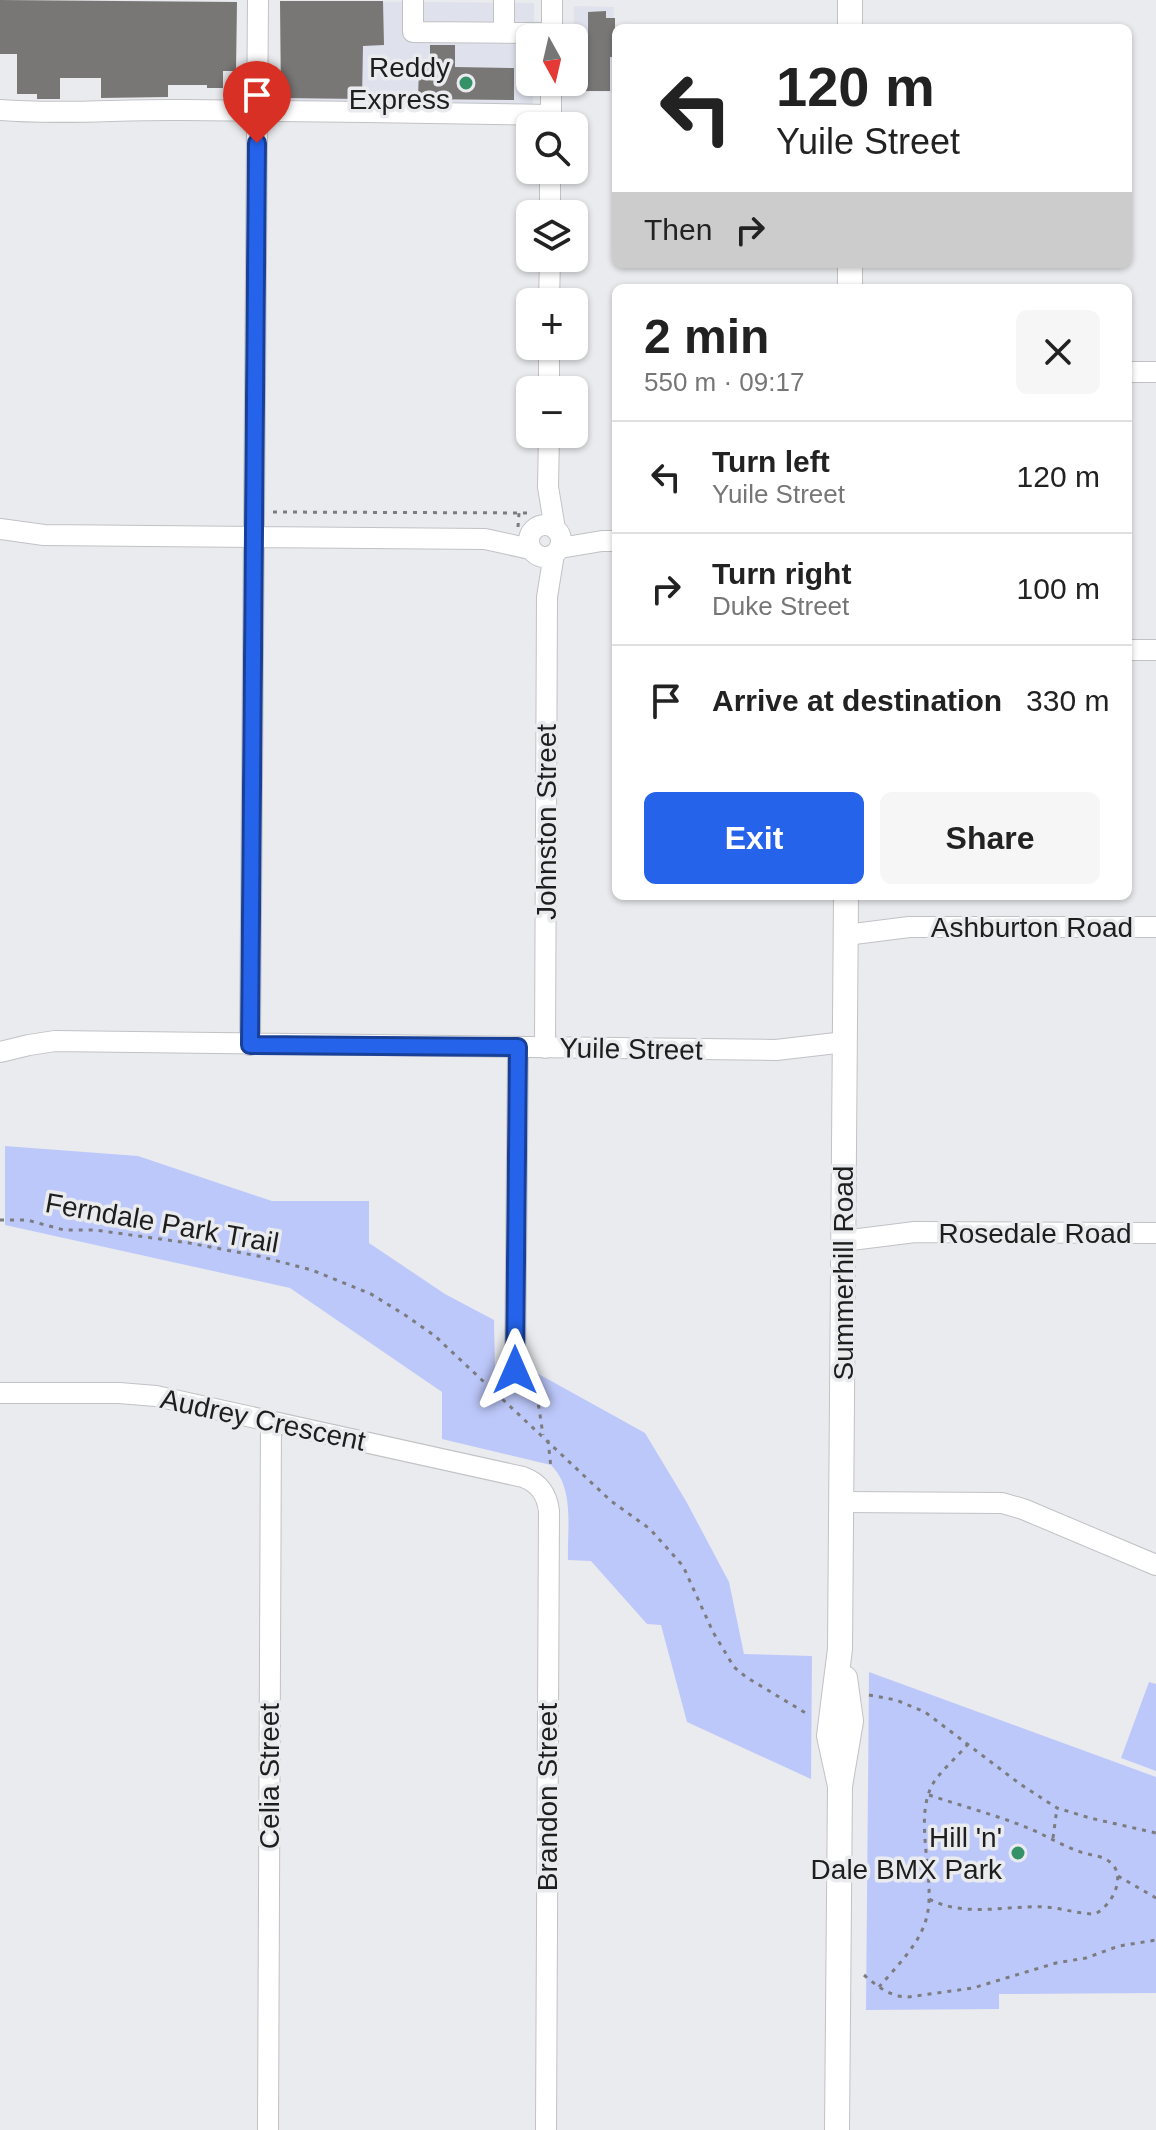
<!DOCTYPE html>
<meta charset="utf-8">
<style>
:root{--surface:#fff;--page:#f6f6f6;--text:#222;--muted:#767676;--line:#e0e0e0;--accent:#2563eb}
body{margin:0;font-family:Arial,sans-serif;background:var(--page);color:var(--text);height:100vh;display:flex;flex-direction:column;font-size:30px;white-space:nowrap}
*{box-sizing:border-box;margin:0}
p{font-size:26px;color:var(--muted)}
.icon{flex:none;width:44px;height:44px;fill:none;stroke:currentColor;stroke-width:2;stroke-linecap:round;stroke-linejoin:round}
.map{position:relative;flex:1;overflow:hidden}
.sheet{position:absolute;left:612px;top:284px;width:520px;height:616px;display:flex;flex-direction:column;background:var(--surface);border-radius:12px;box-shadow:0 2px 6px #0004}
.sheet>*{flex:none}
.hud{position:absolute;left:612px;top:24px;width:520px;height:244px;border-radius:12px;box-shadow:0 2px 6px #0004;background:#fff;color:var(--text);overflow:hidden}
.needle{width:52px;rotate:172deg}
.controls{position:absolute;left:516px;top:24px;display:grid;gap:16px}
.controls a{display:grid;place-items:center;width:72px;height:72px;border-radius:12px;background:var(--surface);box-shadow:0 2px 6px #0004;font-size:40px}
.pin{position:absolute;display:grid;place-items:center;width:68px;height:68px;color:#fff;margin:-82px -34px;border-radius:50% 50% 50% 0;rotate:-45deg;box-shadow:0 0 8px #0007}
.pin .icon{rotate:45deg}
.me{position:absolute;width:88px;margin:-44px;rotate:0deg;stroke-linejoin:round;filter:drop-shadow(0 0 6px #0008)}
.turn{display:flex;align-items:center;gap:28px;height:168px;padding:0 32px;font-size:36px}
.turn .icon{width:104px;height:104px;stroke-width:2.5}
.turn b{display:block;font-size:56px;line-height:68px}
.then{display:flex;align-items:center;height:76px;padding:0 32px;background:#0003;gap:16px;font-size:30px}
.round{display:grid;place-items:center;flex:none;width:84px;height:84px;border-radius:12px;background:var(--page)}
.head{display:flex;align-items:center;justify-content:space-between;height:136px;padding:0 32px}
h1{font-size:48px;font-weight:700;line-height:60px}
.cta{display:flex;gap:16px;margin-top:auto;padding:16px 32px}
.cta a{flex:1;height:92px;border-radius:12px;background:var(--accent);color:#fff;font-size:32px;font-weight:700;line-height:92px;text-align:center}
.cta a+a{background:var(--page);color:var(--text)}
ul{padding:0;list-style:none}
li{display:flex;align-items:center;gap:24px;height:112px;padding:0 32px;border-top:2px solid var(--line)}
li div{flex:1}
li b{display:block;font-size:30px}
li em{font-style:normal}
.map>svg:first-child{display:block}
</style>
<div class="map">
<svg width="1156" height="2130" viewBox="0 0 1156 2130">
<rect width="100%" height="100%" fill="#eaebee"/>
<path fill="#dfe1ec" d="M280,1L534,3V38H530V82H533V105L281,101Z
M574,6L614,7L612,92L573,91Z"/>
<path fill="#bdc8fa" d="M5,1146L138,1156L272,1201H369V1243L445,1294L494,1320L495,1371L535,1372L645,1433L686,1501L729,1582L744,1654L812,1656L811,1779L687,1722L661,1625L647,1624L591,1561L568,1560C567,1529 575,1489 551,1465L442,1439V1392L290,1288L5,1225Z
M869,1672L1156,1777V1993L999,1994V2009L866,2010Z
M1149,1682L1156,1684V1771L1121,1758Z"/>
<path fill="#797676" d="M0,0L237,2L236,71H223V88H207V85H168V97L101,98V78H60V99H37V94H17V54H0Z
M280,1H383L384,45L363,46L362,99L281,98Z
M606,11V18H615V57H610V91H583V50H588V12Z
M430,45H455V67L514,68V100L418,99L419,67H430Z"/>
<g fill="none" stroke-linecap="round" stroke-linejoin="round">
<g stroke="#c1c2c5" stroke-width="22">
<path id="minor" d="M413,0V32L552,33
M504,33V0
M552,38V0
M0,110C61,115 122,109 183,110C306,111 428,113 551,115
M551,126V82
M550,214V170
M549,302L550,258
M1128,372H1156
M549,390V346
M549,434L548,487L555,529
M529 541a16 16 0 1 1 32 0a16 16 0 1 1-32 0Z
M0,529L44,535L485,539L530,549
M560,548L602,541H616
M1128,650H1156
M846,935L909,927H1156
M250,1045L258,0
M545,1048L547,597L554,554
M0,1052L29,1045L55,1041L776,1050L845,1042
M843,1241L915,1232L1156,1233
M515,1370L518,1047
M0,1393H119L156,1396L523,1477C539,1483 547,1494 549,1511L546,2130
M841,1502L1002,1503L1023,1509L1156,1565
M268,2130L271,1421"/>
</g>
<g stroke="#c1c2c5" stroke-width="26">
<path id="major" d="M850,0V28
M850,288V264
M840,1786L829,1736L840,1649L846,896
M837,2130L840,1786L851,1721L845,1678"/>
</g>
<path stroke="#7c7c7e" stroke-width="3" stroke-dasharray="4 6" stroke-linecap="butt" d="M273,512L533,513
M518,527L519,513
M0,1220H27L64,1230H95L189,1243L258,1256L312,1270L371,1294L405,1315L435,1336L611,1501L650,1529L683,1566L713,1632L734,1667L746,1677L809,1715
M534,1375L543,1435
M548,1440L551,1468
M869,1695L896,1700L925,1712L1020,1784L1057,1808L1090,1818L1156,1833
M929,1795C962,1806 996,1815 1028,1828C1045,1835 1061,1845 1078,1851C1087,1855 1099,1855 1107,1860C1129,1873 1113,1905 1095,1914C1078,1914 1062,1908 1045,1907C1006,1905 966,1918 929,1899
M1053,1838L1057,1808
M1118,1876L1156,1898
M864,1975C877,1986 890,1997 908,1997L973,1988L1056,1963L1086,1958L1119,1946L1156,1940
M879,1987C896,1967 921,1943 927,1916C936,1878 912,1816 934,1782C941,1771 958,1756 967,1745"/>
<use href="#minor" stroke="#fff" stroke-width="20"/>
<use href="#major" stroke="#fff" stroke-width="24"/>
</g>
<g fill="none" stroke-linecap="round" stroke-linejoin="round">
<g stroke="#184099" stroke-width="20">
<path id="route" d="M257,143L250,1045L518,1047L515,1370"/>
</g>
<use href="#route" stroke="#2563eb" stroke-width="14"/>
</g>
<g fill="#359168" stroke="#eaebee" stroke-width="3">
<circle cx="466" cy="83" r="8"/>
<circle cx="1018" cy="1853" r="8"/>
</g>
<g text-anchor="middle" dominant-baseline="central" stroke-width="7" stroke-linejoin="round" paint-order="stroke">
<g font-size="28" fill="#1e1e1f" stroke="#eaebee" text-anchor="end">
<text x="450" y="67">Reddy<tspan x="450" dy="32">Express</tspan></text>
<text x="1002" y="1837">Hill 'n'<tspan x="1002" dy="32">Dale BMX Park</tspan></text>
</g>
<g font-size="28" fill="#1e1e1f" stroke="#eaebee">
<text transform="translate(546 822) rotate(-90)">Johnston Street</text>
<text x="1032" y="927">Ashburton Road</text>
<text transform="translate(631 1049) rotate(1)">Yuile Street</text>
<text transform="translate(162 1223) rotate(10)">Ferndale Park Trail</text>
<text x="1035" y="1233">Rosedale Road</text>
<text transform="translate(843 1273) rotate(-90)">Summerhill Road</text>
<text transform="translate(263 1420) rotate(12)">Audrey Crescent</text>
<text transform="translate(269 1776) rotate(-90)">Celia Street</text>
<text transform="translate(547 1797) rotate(-90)">Brandon Street</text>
</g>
</g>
</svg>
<div class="controls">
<a><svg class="needle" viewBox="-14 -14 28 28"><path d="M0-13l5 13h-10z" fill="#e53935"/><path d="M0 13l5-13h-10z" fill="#767676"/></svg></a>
<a><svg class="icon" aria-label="search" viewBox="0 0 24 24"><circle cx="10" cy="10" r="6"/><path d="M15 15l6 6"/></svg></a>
<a><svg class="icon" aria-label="layers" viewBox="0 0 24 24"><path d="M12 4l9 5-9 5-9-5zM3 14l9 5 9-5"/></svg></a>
<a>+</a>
<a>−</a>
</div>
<div class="pin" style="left:257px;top:143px;background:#d93025"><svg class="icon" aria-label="arrive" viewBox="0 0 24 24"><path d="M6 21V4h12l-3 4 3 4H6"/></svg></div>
<svg class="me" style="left:515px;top:1370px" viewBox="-20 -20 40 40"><path d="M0-17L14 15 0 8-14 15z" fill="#2563eb" stroke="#fff" stroke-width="4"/></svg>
<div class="hud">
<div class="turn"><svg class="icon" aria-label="left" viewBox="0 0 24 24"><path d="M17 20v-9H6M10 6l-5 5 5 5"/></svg><div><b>120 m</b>Yuile Street</div></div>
<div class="then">Then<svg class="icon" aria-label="right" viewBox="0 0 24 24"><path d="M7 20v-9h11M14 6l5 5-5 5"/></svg></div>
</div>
<section class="sheet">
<div class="head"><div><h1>2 min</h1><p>550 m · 09:17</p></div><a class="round"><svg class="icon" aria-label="close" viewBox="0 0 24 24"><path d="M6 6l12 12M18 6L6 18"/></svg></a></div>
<ul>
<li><svg class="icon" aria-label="left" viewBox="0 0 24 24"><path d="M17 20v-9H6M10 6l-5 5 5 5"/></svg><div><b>Turn left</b><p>Yuile Street</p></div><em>120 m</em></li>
<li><svg class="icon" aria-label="right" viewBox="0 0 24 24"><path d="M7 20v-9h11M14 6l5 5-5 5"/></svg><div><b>Turn right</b><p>Duke Street</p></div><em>100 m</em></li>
<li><svg class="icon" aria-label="arrive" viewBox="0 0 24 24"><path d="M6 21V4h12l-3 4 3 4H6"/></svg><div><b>Arrive at destination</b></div><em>330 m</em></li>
</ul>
<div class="cta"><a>Exit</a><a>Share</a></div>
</section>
</div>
